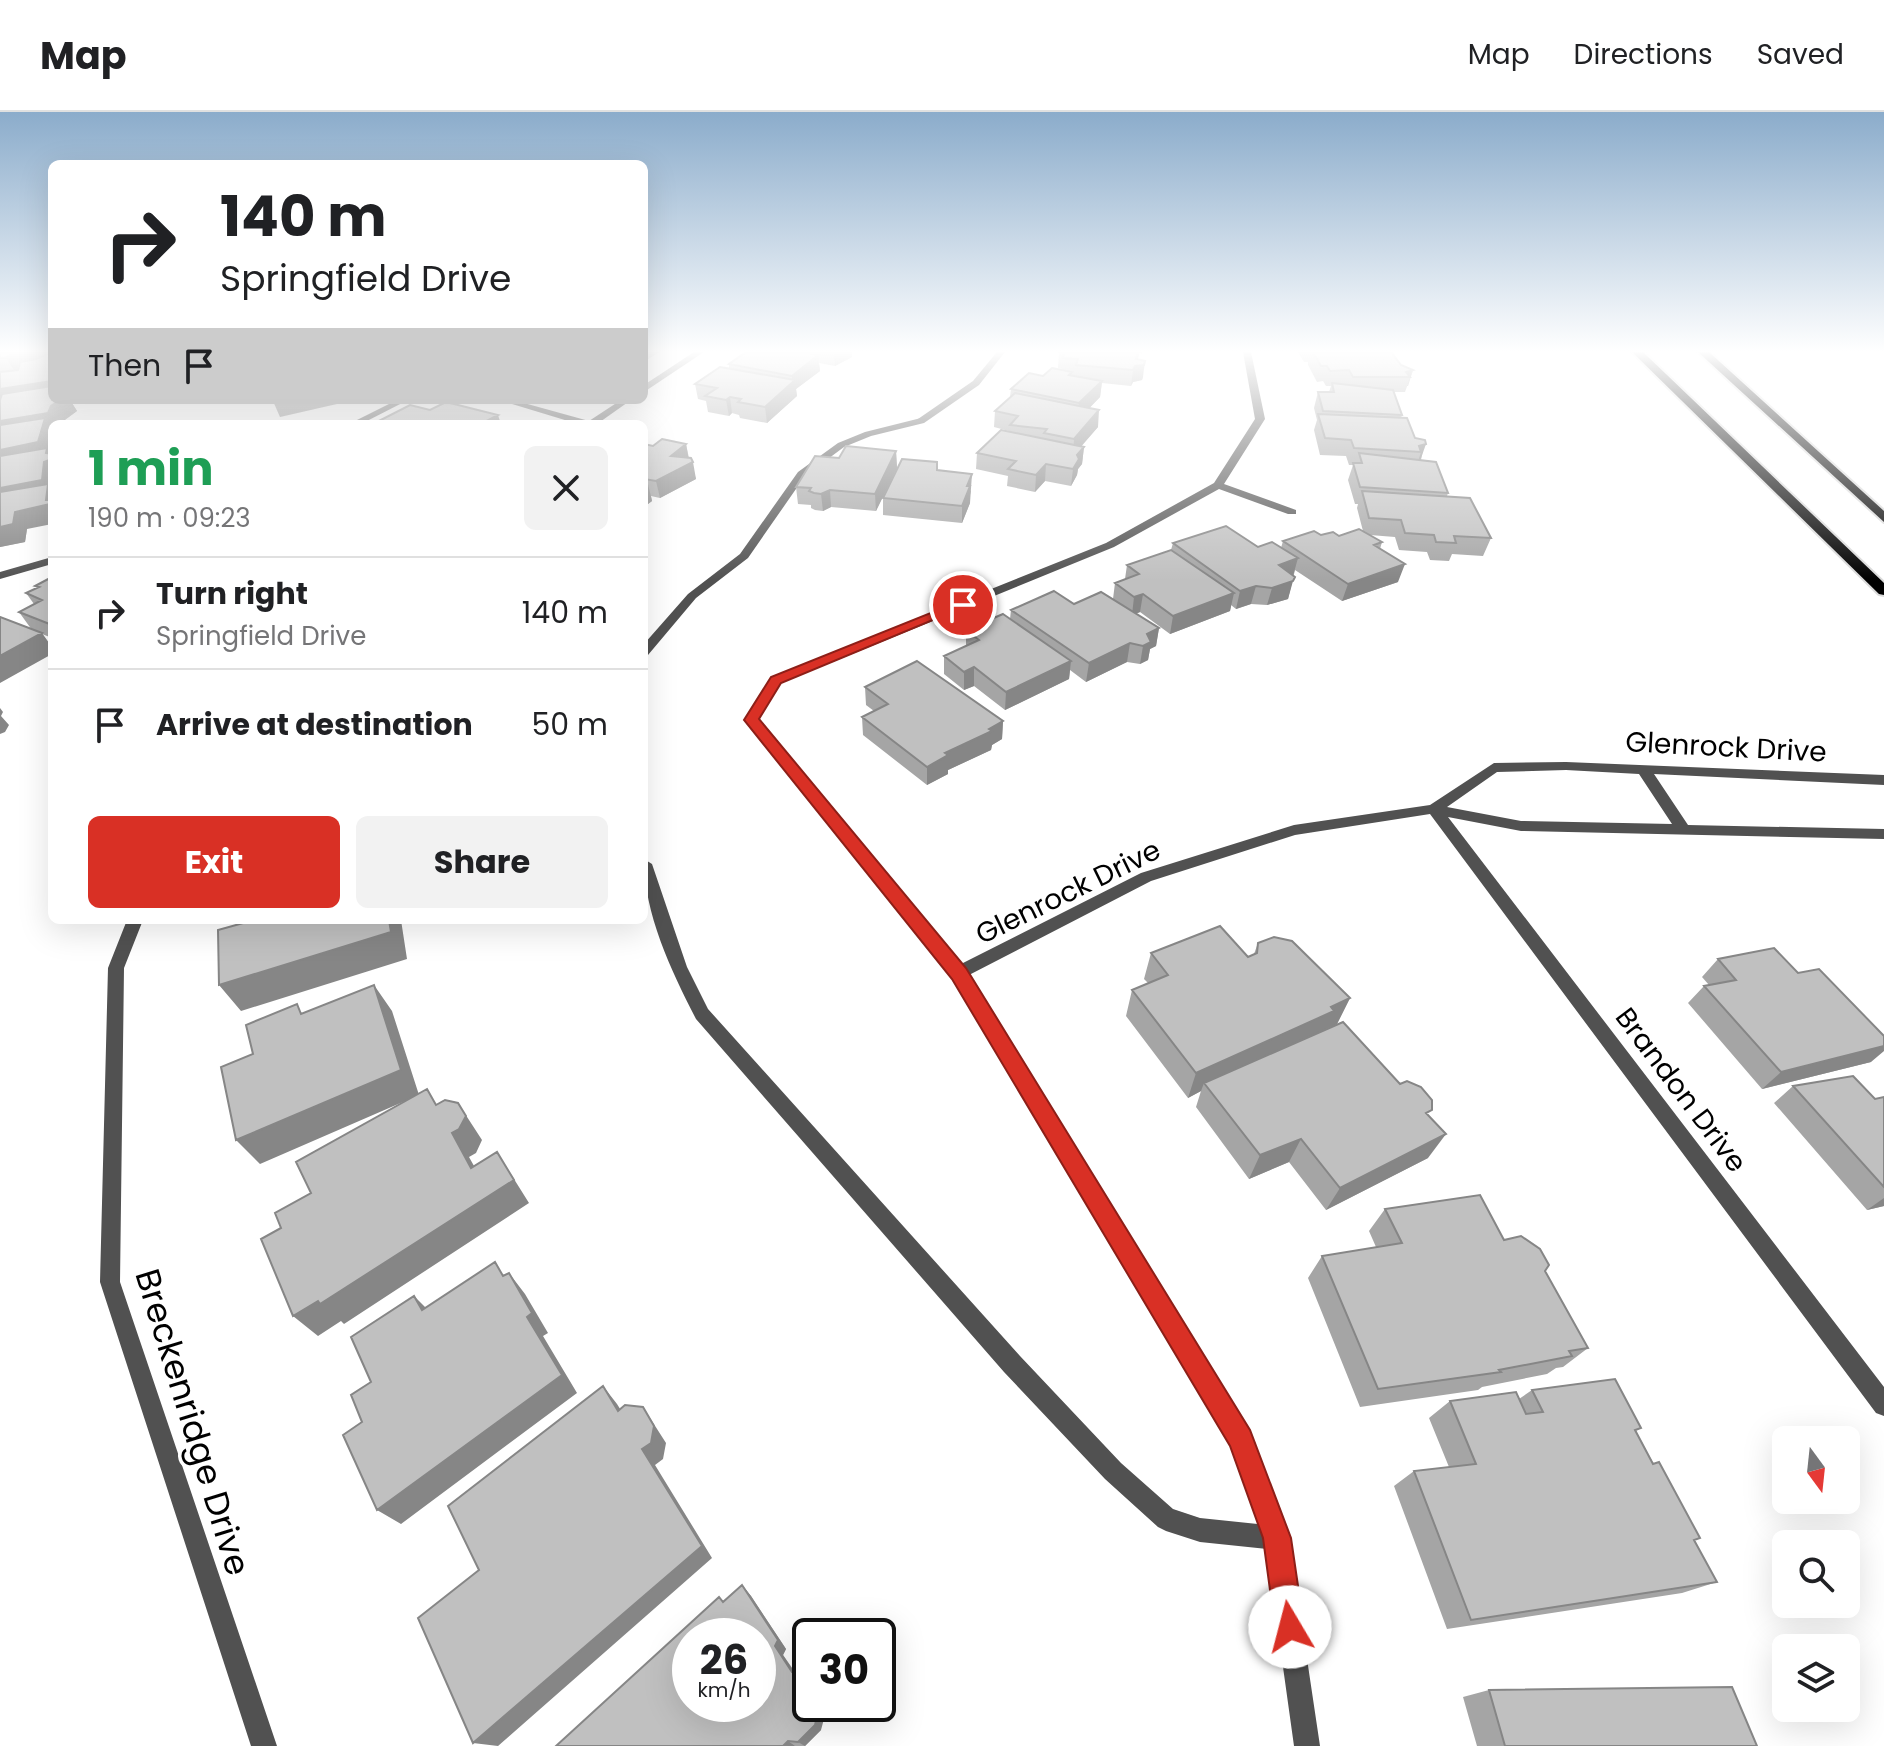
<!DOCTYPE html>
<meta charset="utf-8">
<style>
:root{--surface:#fff;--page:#f2f2f2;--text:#202124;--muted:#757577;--line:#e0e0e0;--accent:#d93025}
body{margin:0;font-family:Poppins,sans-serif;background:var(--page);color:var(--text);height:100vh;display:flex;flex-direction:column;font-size:30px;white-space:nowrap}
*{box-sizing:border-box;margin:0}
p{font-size:26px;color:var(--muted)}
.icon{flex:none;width:44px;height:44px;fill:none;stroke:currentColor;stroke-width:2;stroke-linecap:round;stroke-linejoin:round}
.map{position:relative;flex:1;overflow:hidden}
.sheet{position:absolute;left:48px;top:308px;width:600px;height:504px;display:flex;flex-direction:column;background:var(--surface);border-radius:12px;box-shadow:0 8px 32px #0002}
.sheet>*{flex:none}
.guide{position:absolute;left:48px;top:48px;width:600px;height:244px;border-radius:12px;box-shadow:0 8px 32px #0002;background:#fff;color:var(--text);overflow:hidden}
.needle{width:52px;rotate:165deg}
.tools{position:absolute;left:1772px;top:1314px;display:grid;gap:16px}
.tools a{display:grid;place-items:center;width:88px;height:88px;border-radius:12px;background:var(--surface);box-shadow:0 8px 32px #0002;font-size:40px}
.speed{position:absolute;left:672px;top:1506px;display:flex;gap:16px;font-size:40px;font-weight:700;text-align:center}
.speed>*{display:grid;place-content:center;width:104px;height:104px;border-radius:50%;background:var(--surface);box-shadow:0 8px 32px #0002;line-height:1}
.speed small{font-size:20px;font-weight:400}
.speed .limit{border:4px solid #111;border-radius:12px;background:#fff;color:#111}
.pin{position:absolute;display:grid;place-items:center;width:68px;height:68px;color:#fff;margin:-34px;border:4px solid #fff;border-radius:50%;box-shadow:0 2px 8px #0007}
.me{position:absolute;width:88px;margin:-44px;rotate:352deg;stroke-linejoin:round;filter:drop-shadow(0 0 6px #0008)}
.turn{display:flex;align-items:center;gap:28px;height:168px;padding:0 40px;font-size:36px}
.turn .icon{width:104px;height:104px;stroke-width:2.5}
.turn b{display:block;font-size:56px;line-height:68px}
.then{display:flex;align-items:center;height:76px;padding:0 40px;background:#0003;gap:16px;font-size:30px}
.round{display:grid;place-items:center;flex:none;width:84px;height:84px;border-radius:12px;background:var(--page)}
.summary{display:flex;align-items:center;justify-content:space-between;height:136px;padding:0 40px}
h1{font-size:48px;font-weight:700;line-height:60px;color:#1e9e55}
.cta{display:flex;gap:16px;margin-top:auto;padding:16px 40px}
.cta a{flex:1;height:92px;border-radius:12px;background:var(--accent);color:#fff;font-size:32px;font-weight:700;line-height:92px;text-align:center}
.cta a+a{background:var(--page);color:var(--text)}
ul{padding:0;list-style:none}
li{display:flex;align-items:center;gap:24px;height:112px;padding:0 40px;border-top:2px solid var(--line)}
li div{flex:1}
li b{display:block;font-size:30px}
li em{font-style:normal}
header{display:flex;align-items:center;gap:48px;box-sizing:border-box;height:112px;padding:0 40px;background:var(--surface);border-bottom:2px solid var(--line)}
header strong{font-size:38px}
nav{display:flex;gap:44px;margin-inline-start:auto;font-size:28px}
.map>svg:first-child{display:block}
</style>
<header>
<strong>Map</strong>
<nav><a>Map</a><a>Directions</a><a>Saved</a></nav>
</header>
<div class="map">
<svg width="1884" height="1634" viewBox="0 0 1884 1634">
<rect width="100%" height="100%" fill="#fff"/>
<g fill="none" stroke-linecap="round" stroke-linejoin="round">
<g stroke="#dbdbdb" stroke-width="4">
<path id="primary" d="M1632,240H1643L1884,471V483L1879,482Z
M1698,240H1709L1884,399V410Z"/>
</g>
<path fill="#515151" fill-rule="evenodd" d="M921,306L924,307V311L871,324L844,335L805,364L748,446L696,486L648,543L644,544V532L688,482L740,442L798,360L838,331L865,320Z
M644,747L652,752L687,855L708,897L1020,1244L1121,1351L1173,1397L1200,1406L1277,1414L1286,1417L1289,1426L1286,1435L1277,1438L1200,1430L1166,1419L1158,1415L1105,1367L1004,1260L696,907C671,858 644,802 644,747Z"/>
<path fill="#515151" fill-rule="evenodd" d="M694,240H704L644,280V273Z
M997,240H1005L979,273L924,311H918V307L973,269Z
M1243,240H1251L1265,307L1224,372L1296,398V402H1288L1219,377L1114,435L781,571L758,608L961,852L1141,761L1294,713L1430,693L1494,651L1566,650L1884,663V673L1654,662L1688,713L1884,717V727L1521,719L1448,705L1884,1275V1304L1876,1301L1430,702L1295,723L1151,769L969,863L1249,1319L1289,1426L1320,1634H1294L1265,1426L1232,1333L953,866L744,608L772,565L1106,431L1214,371L1255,307ZM1566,658L1639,662L1672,712L1521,709L1447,695L1497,660Z
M397,288H408L361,312H349Z
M499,288H513L589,309L621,288H631L597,312H578Z
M52,445V452L0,467V460Z
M127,808H143L124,856L120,1170L277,1634H251L100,1170L108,856Z"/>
<use href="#primary" fill="#000" fill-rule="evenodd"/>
</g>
<path fill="#a5a5a5" d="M0,240H52V288H70L77,299L62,310L61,312H52V336L27,417L25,430L0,435Z
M746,240H852V245L835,254L819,251L820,259L796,277L797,284L767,311L740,306L739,303L732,301L729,304L708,300L706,289L698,287L695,272L729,256V252Z
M1059,240H1142V242L1139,241L1138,247L1143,265L1142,268L1133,270L1131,274L1102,271L1100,285L1089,296L1098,315L1081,334L1084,335L1082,352L1078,357L1077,363L1071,374L1045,369L1035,380L1007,374L1008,364L976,357L977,341L1009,319L994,315L995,299L1010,285L1011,277L1043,264L1062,258V257L1058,256Z
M1298,240H1391L1401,253L1413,258L1405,280H1394L1402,303L1401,306L1415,326L1425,328L1421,348L1448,381L1447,384L1491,426L1483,444L1452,442L1449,449L1430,448L1427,440L1399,438L1395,425L1370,423L1382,430L1380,437L1398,470L1342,489L1295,458L1288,487L1267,493L1251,492L1236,497L1231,493L1230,499L1170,522L1140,500L1136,502L1159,516L1156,534L1150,537L1148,548L1140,552L1127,550L1086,570L1070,558L1069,567L1005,598L974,574L964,578L944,562V544L966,534V518L1010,507L1011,498L1113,487L1115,471L1125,467L1127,453L1171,438L1173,431L1281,436L1283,429L1321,423L1339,424L1363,419L1357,396L1358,392H1355L1348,368L1353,353H1349L1346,344L1320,343L1314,318L1317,308L1314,296L1318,280H1329L1331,274H1326L1323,269L1317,270L1308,253V250H1304Z
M644,332L653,334L686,332L689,346L696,367L660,386L651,384L652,389L644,395Z
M896,339L897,356L876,399L831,395L823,399L815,398L811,396V393L798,392L796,375L839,346Z
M937,359L971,379L970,383V391L962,411L883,403V386Z
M52,465V526L32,518L19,500L34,492L26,481L37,476L35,474Z
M865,575L1003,609L1002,627L992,633L991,638L948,658V662L927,673L863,623L862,605L874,599L866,593Z
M1258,831L1350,886L1337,912L1429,1004L1428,1046L1326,1098L1289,1050L1249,1067L1196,995L1201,979L1188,986L1126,904L1132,878L1148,871L1144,867L1151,841L1248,845L1254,842Z
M1718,847L1871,950L1762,977L1688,891L1704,874L1709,873L1702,865Z
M1793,974L1875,987L1884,985V1094L1867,1098L1774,991Z
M1385,1097L1504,1128L1545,1159L1588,1236L1563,1255L1556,1256L1547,1262L1482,1275L1478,1278L1360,1295L1308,1166L1322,1144L1376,1135L1369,1119Z
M1532,1278L1641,1316L1636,1319L1717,1470L1682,1481L1447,1517L1394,1374L1414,1359L1449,1355L1429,1306L1450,1289L1519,1287Z
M742,1473L751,1484L786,1537L783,1543L795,1560L821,1618L805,1634H556L719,1485L723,1490Z
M1489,1578L1757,1634H1477L1463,1585Z"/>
<path fill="#868686" d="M14,240H33L37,246L16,261L6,246Z
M644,240H659L644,250Z
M834,240H852V245L835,254Z
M1138,240H1139L1138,247L1145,249L1143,265L1142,268L1133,270L1131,274L1133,258Z
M818,243L820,259L796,277L797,284L767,311L765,295L792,270V264Z
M1413,258L1408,274H1407L1410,265L1406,260Z
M52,269V286L0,293V277Z
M1102,269L1100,285L1078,308L1079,291Z
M730,285L732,301L729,304L726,288Z
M54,288H70L77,299L62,310L61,312H52V336L50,342L52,345V412L27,417L25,430L0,435V309L51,294Z
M276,288H350V289L280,305L273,289Z
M1099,298L1098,315L1073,344L1074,327Z
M498,303L501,312H481Z
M686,332L689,349L693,350L696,367L660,386L656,369L671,344Z
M1426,332L1420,349H1418L1421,340L1419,334Z
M1084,335L1082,352L1078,357L1077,363L1071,374L1073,357L1077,343Z
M896,339L897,356L876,399L875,382Z
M1046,352L1045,369L1035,380L1036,363Z
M972,362L970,391L962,411V394L967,374Z
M648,372L652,389L644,395V375Z
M830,378L831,395L823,399L821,382Z
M1298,446L1293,464L1279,453Z
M1405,452L1398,470L1342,489L1348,472Z
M1293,469L1288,487L1267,493L1272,476Z
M1256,474L1251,492L1236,497L1240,479Z
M1234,481L1230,499L1170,522L1173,504Z
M1143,482L1140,500L1132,503L1134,485Z
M1159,516L1156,534L1150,537L1148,548L1140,552L1143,534L1147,522Z
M42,521L52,535V542L0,571V544Z
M1130,531L1127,550L1086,570L1089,551Z
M1071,549L1069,567L1005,598L1006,580Z
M974,555V574L964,578V560Z
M0,596L3,600L1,604L9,613L5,620L0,622Z
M1003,609L1002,627L992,633L991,638L948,658V662L927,673V655L945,641Z
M389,808H401L407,847L241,899L219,873Z
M374,873L392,899L419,983L260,1052L236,1028Z
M1350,886L1337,912L1204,971L1201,979L1188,986L1196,961Z
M1884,934V939L1871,950L1762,977L1781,960Z
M458,991L482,1028L476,1041L469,1045L488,1079L471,1056L452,1021Z
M1446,1022L1428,1046L1326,1098L1340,1076Z
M1301,1027L1289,1050L1249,1067L1260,1043Z
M497,1040L529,1091L344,1212L341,1209L318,1224L293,1204Z
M1884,1086V1094L1867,1098Z
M509,1161L525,1182L548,1221L543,1224L577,1281L401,1412L377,1398L527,1205Z
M414,1184L434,1204L422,1198Z
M603,1274L617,1292L632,1316L618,1299Z
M643,1295L666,1331L663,1347L655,1353L712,1446L498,1634L473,1631Z
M742,1473L751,1484L786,1537L783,1543L799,1567L792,1560L775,1534Z
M820,1592H828L821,1618L805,1634L798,1630Z
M788,1629L795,1634H783Z"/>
<path fill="#c0c0c0" stroke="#868686" stroke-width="2" fill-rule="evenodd" d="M0,240H14L6,246H0Z
M52,240V269L0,277V260L18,258L20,250L36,247Z
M746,240H801L818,243L792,264L729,252Z
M1059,240H1138L1136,247L1145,249L1144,253L1135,254L1133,258L1076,253L1078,247L1063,246L1064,241Z
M1313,240H1391L1401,253L1413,258L1406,260L1410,265H1353L1349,258L1330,259L1327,254H1321Z
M720,255L795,268L765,295L738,290L741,287L730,285L726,288L705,284L717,276L695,272Z
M1052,256L1072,260L1069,263L1102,269L1079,291L1011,277L1029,261L1043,264Z
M1332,271L1393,278L1402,303L1323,299L1318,280H1334Z
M52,274L50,282H52V288H60L51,294L48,301L0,309V288L2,282Z
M1015,281L1099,298L1074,327L1044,321L1047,317L1010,313L1018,304L995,299Z
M446,290L498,303L481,312H373L410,293L430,298Z
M1318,302L1407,306L1415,326L1425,328L1426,332L1419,334L1421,340L1354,336L1351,328L1325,326Z
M45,306L38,330L0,338V313Z
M1001,318L1084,335L1077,343L1079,347L1073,357L1046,352L1036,363L1008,357L1016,349L977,341Z
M662,327L686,332L671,344L691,346L693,350L656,369L644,367V332L653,334Z
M846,334L896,339L875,382L830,378L821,382L814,381L809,379L811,376L796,375L815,344L839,346Z
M47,336L46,341L52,342V347L44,350L42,368L0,376V344Z
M1359,341L1436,350L1448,381L1360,375L1353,351H1362Z
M902,347L937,350V358L972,362L967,374H970L962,394L883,386Z
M48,372L46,388H50V392L15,400L13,412L0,415V380Z
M1362,379L1470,386L1491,426L1454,424L1456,431L1436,430L1434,423L1405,421L1401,408L1369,406Z
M1226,414L1258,435L1272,430L1298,446L1279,453L1295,465L1293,469L1272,476L1256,474L1240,479L1173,431Z
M1359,417L1382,430L1374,433L1405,452L1348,472L1283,429L1314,419L1321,423L1333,420L1339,424Z
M1171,438L1234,481L1173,504L1143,482L1134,485L1115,471L1139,462L1127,453Z
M52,465V513L19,500L42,488L26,481L39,475L35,474Z
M1054,479L1074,492L1101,480L1159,516L1147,522L1151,530L1143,534L1130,531L1089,551L1011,498Z
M1003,502L1071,549L1006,580L974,555L964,560L944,544L979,528L966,518Z
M0,505L42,521L0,544Z
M917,549L1003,609L989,617L992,619L945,641L948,643L927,655L862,605L888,592L865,575Z
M254,808H389L391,820L219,873L218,818Z
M1220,814L1248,845L1257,841L1258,831L1274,825L1292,829L1350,886L1331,895L1334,899L1196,961L1132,878L1168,863L1151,841Z
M1774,836L1798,861L1819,857L1884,924V934L1781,960L1704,874L1736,868L1718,847Z
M374,873L401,958L236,1028L221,955L253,942L246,913L297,892L301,902Z
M1343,910L1400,972L1407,969L1421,975L1432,988V998L1426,1001L1446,1022L1340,1076L1301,1027L1260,1043L1204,971Z
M1853,964L1875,987L1884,985V1075L1793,974Z
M427,977L436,993L445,988L458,991L466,1004L459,1017L452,1021L471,1056L497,1040L514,1068L320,1192L318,1189L293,1204L261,1127L281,1116L275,1101L311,1081L296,1050Z
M1480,1083L1504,1128L1521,1124L1540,1137L1549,1153L1545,1159L1588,1236L1569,1239L1572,1244L1499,1258L1501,1260L1378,1277L1322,1144L1402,1131L1385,1097Z
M495,1150L503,1164L509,1161L532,1201L527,1205L562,1263L377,1398L343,1323L362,1310L351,1283L371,1270L351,1225L414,1184L422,1198Z
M1615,1267L1641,1316L1635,1318L1653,1352L1659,1350L1700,1426L1694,1428L1717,1470L1471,1508L1414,1359L1476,1352L1450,1289L1516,1280L1526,1302L1543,1300L1532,1278Z
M603,1274L618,1299L625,1293L643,1295L654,1314L651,1331L642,1337L702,1434L473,1631L418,1506L479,1458L448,1394Z
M742,1473L778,1528L775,1534L792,1560L807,1561L810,1565V1592H820L815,1613L798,1630L788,1629L783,1634H556L719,1485L723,1490ZM690,1524H758V1592H690Z
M1732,1575L1757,1634H1505L1489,1578Z"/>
<linearGradient id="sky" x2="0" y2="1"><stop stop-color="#8baccb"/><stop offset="0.51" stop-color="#fff"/><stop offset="1" stop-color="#fff" stop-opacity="0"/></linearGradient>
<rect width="1884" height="469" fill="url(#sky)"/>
<path fill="#d93025" stroke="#8d1f18" stroke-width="2" d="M958,490L969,493L781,571L759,607L966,856L1250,1318L1291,1426L1304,1515L1300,1525L1290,1530L1280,1525L1275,1515L1263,1426L1230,1334L952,867L744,608L771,565Z"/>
<g text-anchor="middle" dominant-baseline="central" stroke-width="7" stroke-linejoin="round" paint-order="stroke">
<g font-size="28" fill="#000" stroke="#fff">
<text transform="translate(1726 635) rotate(3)">Glenrock Drive</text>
<text transform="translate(1068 780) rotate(-26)">Glenrock Drive</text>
<text transform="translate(1681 978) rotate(53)">Brandon Drive</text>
</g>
<g font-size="34" fill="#000" stroke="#fff">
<text transform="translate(193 1310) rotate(73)">Breckenridge Drive</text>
</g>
</g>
</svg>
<div class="tools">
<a><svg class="needle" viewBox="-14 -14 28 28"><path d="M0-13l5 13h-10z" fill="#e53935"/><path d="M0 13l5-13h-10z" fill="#757577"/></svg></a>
<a><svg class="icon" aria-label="search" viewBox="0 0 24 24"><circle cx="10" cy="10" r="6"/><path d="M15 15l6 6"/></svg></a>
<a><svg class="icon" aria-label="layers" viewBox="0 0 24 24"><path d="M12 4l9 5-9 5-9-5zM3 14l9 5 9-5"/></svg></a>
</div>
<div class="speed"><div>26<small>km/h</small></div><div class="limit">30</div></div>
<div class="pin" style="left:963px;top:493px;background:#d93025"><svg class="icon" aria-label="arrive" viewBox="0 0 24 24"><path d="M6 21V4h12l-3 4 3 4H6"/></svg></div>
<svg class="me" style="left:1290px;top:1515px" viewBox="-20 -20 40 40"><circle r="19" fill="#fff"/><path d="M0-13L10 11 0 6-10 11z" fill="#d93025"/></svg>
<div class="guide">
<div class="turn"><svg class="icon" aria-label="right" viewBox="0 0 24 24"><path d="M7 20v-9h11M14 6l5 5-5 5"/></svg><div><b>140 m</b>Springfield Drive</div></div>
<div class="then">Then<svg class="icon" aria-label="arrive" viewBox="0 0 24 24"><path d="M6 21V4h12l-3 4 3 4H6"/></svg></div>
</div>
<section class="sheet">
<div class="summary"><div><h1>1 min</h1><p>190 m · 09:23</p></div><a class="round"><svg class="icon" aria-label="close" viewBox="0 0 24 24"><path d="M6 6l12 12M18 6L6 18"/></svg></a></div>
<ul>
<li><svg class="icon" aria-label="right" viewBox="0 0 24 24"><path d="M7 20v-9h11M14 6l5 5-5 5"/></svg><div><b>Turn right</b><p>Springfield Drive</p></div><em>140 m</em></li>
<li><svg class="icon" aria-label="arrive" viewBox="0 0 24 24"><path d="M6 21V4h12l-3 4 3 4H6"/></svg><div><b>Arrive at destination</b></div><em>50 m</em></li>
</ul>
<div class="cta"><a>Exit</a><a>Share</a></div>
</section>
</div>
